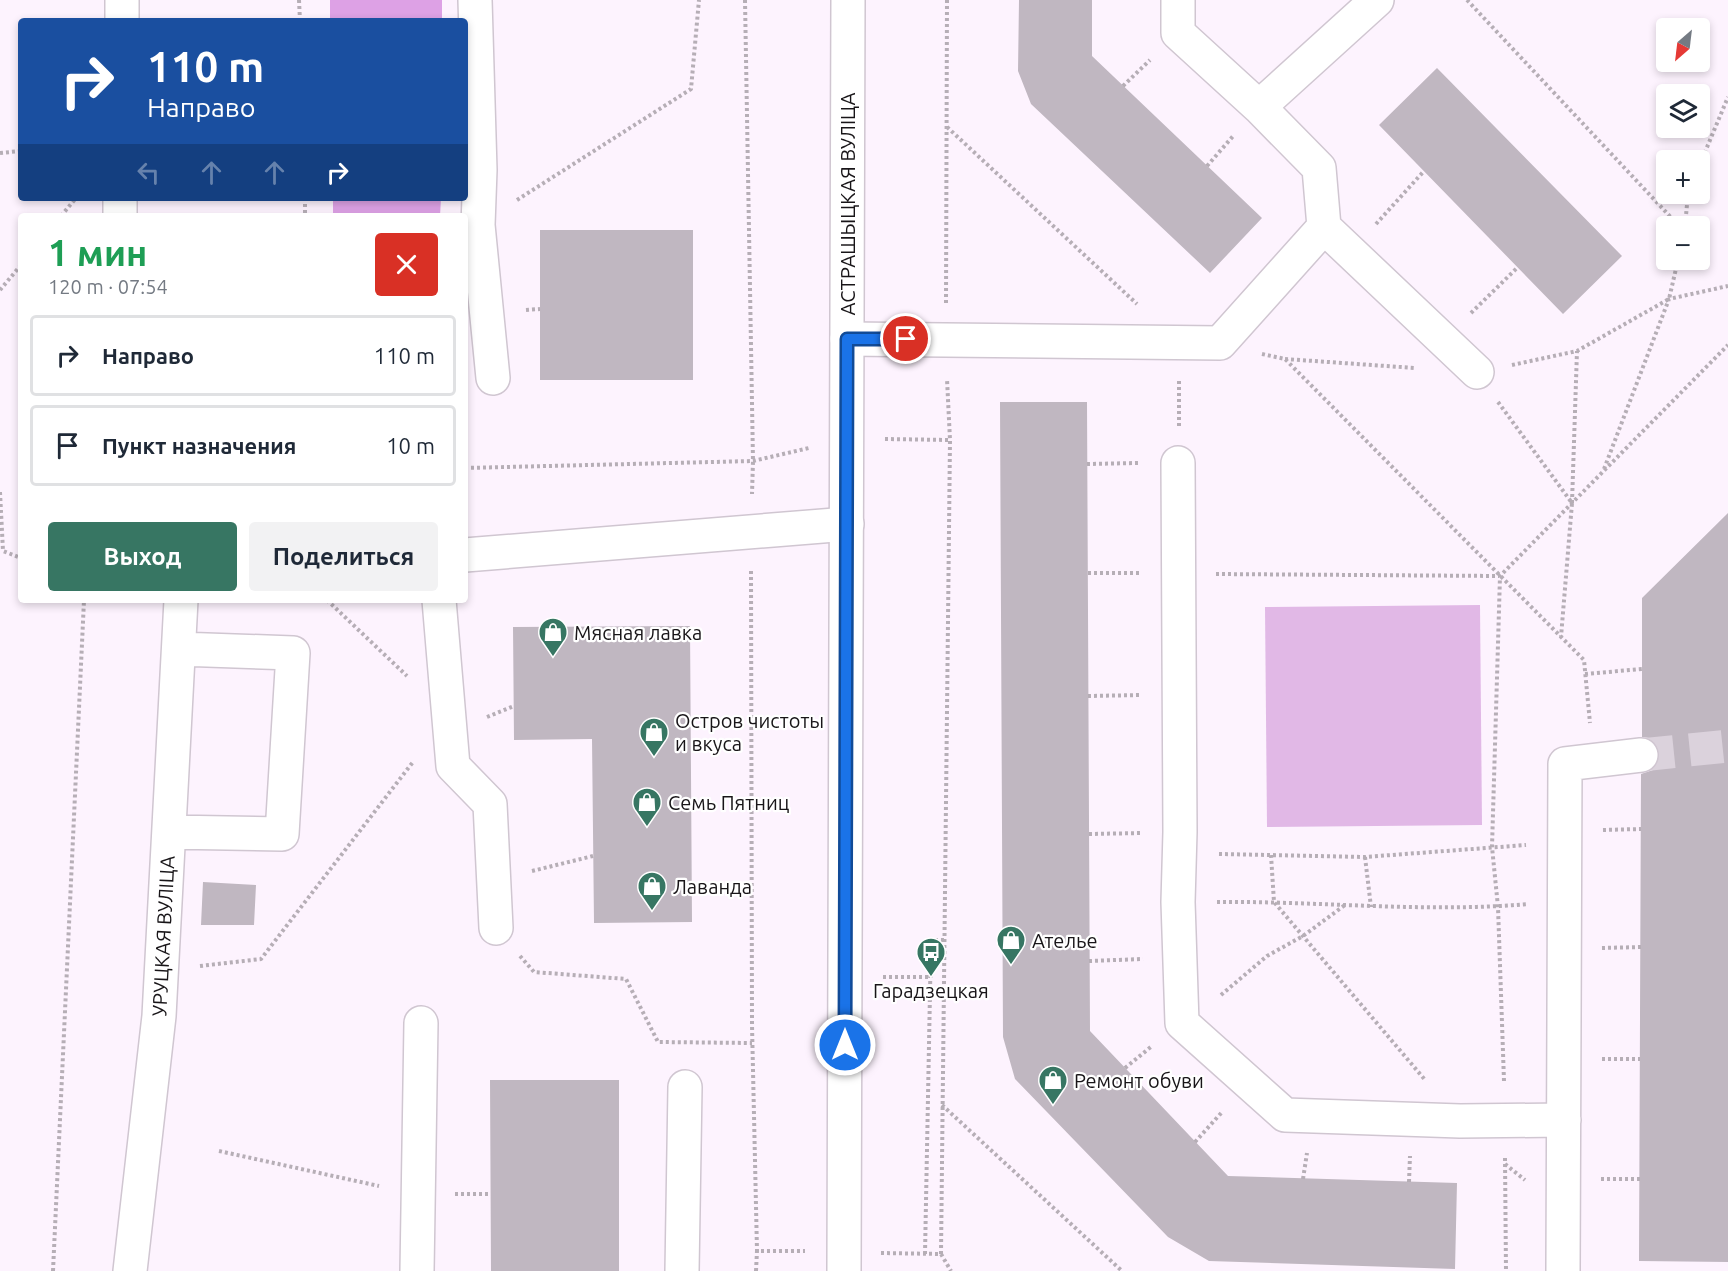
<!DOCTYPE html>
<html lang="ru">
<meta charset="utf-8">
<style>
:root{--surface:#fff;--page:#f2f2f3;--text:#1f2937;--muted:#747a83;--line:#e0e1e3;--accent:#377663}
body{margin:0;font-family:Ubuntu,sans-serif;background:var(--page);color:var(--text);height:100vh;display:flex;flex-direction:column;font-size:22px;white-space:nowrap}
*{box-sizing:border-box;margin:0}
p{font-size:20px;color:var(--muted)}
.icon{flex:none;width:33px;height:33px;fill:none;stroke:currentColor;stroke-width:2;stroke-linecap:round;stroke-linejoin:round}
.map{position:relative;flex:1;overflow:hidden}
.sheet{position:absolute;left:18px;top:213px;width:450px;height:390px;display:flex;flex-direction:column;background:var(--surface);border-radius:6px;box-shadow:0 3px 9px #0003}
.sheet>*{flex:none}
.top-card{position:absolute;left:18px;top:18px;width:450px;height:183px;border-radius:6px;box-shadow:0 3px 9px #0003;background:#1a4fa0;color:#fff;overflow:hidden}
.needle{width:39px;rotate:208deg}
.buttons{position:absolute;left:1656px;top:18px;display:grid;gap:12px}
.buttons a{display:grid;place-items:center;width:54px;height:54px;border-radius:6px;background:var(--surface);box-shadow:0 3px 9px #0003;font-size:30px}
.pin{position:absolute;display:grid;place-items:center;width:51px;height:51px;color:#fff;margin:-26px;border:3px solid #fff;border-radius:50%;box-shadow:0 2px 6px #0007}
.me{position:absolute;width:66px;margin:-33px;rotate:0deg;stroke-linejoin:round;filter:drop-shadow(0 0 4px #0008)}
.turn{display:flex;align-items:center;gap:21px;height:126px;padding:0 30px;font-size:27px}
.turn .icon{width:78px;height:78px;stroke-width:2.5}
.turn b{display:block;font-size:42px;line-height:51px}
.lanes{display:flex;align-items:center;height:57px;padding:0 30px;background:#0003;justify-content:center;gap:30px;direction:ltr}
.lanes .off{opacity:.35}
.round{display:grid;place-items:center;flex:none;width:63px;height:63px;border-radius:6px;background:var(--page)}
.headline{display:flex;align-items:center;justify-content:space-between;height:102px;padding:0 30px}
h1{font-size:36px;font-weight:700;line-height:45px;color:#1e9e55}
.button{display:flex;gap:12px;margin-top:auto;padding:12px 30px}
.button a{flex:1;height:69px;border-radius:6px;background:var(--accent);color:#fff;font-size:24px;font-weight:700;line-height:69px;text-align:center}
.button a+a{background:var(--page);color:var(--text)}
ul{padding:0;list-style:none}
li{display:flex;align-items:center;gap:18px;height:81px;margin:0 12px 9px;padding:0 18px;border:3px solid var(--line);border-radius:6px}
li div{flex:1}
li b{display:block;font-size:22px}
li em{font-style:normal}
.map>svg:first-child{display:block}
</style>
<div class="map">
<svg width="1728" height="1271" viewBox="0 0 1728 1271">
<rect width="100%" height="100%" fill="#fdf3fe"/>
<path fill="#e1b8e6" d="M1480,605L1482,825L1267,827L1265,607Z"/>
<path fill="#dda1e5" d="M330,0H442V21H330Z
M333,198H441L440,216H333Z"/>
<path fill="#c0b7c1" d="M1019,0H1092V56L1262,218L1210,273L1031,104L1018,71Z
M1437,68L1622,256L1563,314L1379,125Z
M540,230H693V380H540Z
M1000,402H1087L1090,1031L1228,1176L1457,1183L1455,1269L1209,1261L1168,1237L1015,1079L1003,1037Z
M1728,513V1262L1639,1261L1641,774L1653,770L1658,763L1660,753L1656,743L1649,738L1642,737V598Z
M690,626L692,922L594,923L592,739L514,740L513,627Z
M203,882L256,885L254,925H201Z
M490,1080H619V1271H491Z"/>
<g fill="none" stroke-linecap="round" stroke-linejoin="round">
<path stroke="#dbd2dc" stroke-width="33" stroke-dasharray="33 16" stroke-linecap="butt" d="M1641,755L1728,746"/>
<g stroke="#d0c6d1" stroke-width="36">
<path id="minor" d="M475,0L480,170L478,225L493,378
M1178,0V33L1259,107
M122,21V0
M120,216V198
M1324,227L1319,168L1259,107L1377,0
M847,339L1220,343L1324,227L1477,372
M1178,463L1180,832L1178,902L1182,1023L1285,1115L1460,1121L1564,1120
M465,555L847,524
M439,600L453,766L490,804L496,928
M169,832L282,834L293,653L179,649
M130,1271L159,1016L181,600
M417,1271L421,1023
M682,1271L685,1087
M1563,1271L1565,764L1641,755"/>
</g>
<g stroke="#d0c6d1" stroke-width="36">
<path id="major" d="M844,1271L848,0"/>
</g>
<path stroke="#b6aeb6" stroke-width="4" stroke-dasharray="3 3" stroke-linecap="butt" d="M299,0L300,21
M745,0L753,461L752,494
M1467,0L1679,226
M1123,86L1150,60
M947,127L1137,304
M0,153L21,151
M1700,164L1728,97
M1207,166L1234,135
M305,198V216
M517,200L691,89L699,0
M61,216L76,198
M1376,224L1424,171
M1685,226L1688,194
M0,290L21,265
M946,303L947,0
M526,310L540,309
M1471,313L1518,267
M1262,354L1285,359L1584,660L1590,723
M1285,359L1415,368
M1512,365L1577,351L1669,299L1678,260
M1498,402L1572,503L1561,637
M1179,426V380
M885,439L950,440
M1087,464L1138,463
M465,468L753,461L809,448
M1604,469L1669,299L1728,286
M0,492L3,551L21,558
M1572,503L1577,351
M751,571L752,1025L757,1251
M1088,573H1142
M1216,574L1499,576
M327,600L407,676
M1585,674L1642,669
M1088,696L1142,695
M487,717L514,706
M1603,830L1641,829
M1089,834L1142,833
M1219,854L1365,857L1526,845
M1271,855L1274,902L1426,1081
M1365,857L1371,907
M532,871L593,856
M1217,902C1321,901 1425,913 1528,904
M1602,948L1641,947
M520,956L534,972L626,979L658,1042L752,1043
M1089,961L1143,959
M200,966L261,959L413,762
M883,977H931
M1221,995L1267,956L1303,936L1345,905
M1602,1059H1640
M1125,1068L1152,1046
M1504,1081L1498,907L1492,847L1500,576L1728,345
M942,1105L1122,1271
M1195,1142L1223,1111
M219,1151L379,1186
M1505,1158L1506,1271
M1505,1164L1525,1180
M1303,1179L1307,1153
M1601,1179H1640
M1409,1182L1410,1156
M455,1194H491
M881,1253L941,1254L951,1271
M925,1254L931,940H944
M941,1254L950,440L947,379
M53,1271L84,600
M756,1271L757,1251H805"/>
<use href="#minor" stroke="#fff" stroke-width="33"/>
<use href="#major" stroke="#fff" stroke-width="33"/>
</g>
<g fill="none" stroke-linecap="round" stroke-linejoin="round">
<g stroke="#114b97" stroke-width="15">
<path id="route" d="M845,1045L847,339H906"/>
</g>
<use href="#route" stroke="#1a73e8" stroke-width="10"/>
</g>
<defs>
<g id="shop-pin" transform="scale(1.5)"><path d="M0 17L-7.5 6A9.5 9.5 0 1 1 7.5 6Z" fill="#377663" stroke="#fff"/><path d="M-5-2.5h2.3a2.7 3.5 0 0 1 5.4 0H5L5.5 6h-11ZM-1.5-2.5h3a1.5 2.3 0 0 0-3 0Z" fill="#fff"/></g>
<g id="bus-pin" transform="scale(1.5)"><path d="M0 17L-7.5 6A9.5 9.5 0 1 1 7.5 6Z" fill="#377663" stroke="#fff"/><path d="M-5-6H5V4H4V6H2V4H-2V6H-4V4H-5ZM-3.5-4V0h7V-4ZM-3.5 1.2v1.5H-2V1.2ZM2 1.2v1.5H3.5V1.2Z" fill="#fff"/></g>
</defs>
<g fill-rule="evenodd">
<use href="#shop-pin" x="553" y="632"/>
<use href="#shop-pin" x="654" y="732"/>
<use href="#shop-pin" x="647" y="802"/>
<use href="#shop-pin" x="652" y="886"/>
<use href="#shop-pin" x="1011" y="940"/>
<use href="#bus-pin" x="931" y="952"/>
<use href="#shop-pin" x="1053" y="1080"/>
</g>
<g text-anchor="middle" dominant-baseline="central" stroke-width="4.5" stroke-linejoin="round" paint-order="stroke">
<g font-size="20" fill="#181518" stroke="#fff">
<text transform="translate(847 204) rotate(-90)">АСТРАШЫЦКАЯ ВУЛІЦА</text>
<text transform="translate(163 936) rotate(-87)">УРУЦКАЯ ВУЛІЦА</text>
</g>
<g font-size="20" fill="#181518" stroke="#fff" text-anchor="start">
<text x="574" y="632">Мясная лавка</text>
<text x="675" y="720">Остров чистоты<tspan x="675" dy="23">и вкуса</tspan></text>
<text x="668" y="802">Семь Пятниц</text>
<text x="673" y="886">Лаванда</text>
<text x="1032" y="940">Ателье</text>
<text x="931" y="990" text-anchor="middle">Гарадзецкая</text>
<text x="1074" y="1080">Ремонт обуви</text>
</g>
</g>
</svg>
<div class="buttons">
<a><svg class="needle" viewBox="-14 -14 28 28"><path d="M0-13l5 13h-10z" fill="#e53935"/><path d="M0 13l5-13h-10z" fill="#747a83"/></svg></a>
<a><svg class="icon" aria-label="layers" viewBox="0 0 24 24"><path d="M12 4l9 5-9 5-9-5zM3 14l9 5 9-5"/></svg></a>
<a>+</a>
<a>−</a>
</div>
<div class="pin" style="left:906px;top:339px;background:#d93025"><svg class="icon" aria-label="arrive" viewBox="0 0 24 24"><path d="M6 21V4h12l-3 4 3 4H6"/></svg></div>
<svg class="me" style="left:845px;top:1045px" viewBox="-20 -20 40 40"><circle r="17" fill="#1a73e8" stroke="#fff" stroke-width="3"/><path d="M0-11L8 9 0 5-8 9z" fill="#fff"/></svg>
<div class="top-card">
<div class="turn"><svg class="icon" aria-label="right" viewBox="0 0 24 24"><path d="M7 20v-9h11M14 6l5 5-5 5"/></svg><div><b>110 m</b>Направо</div></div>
<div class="lanes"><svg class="icon off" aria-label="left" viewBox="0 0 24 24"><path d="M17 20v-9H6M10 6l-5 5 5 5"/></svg><svg class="icon off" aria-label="ahead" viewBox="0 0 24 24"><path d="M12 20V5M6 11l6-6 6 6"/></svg><svg class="icon off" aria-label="ahead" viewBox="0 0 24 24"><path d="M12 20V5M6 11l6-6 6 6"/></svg><svg class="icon" aria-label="right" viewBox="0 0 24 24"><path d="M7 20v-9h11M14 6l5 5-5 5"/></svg></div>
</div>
<section class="sheet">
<div class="headline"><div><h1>1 мин</h1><p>120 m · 07:54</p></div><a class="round" style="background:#d93025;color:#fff"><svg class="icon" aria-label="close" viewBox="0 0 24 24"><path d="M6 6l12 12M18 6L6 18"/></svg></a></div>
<ul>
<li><svg class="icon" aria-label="right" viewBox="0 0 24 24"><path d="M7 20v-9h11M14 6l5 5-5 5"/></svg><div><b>Направо</b></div><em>110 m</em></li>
<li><svg class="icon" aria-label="arrive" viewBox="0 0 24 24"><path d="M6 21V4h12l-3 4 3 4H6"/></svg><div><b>Пункт назначения</b></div><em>10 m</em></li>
</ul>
<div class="button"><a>Выход</a><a>Поделиться</a></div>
</section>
</div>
